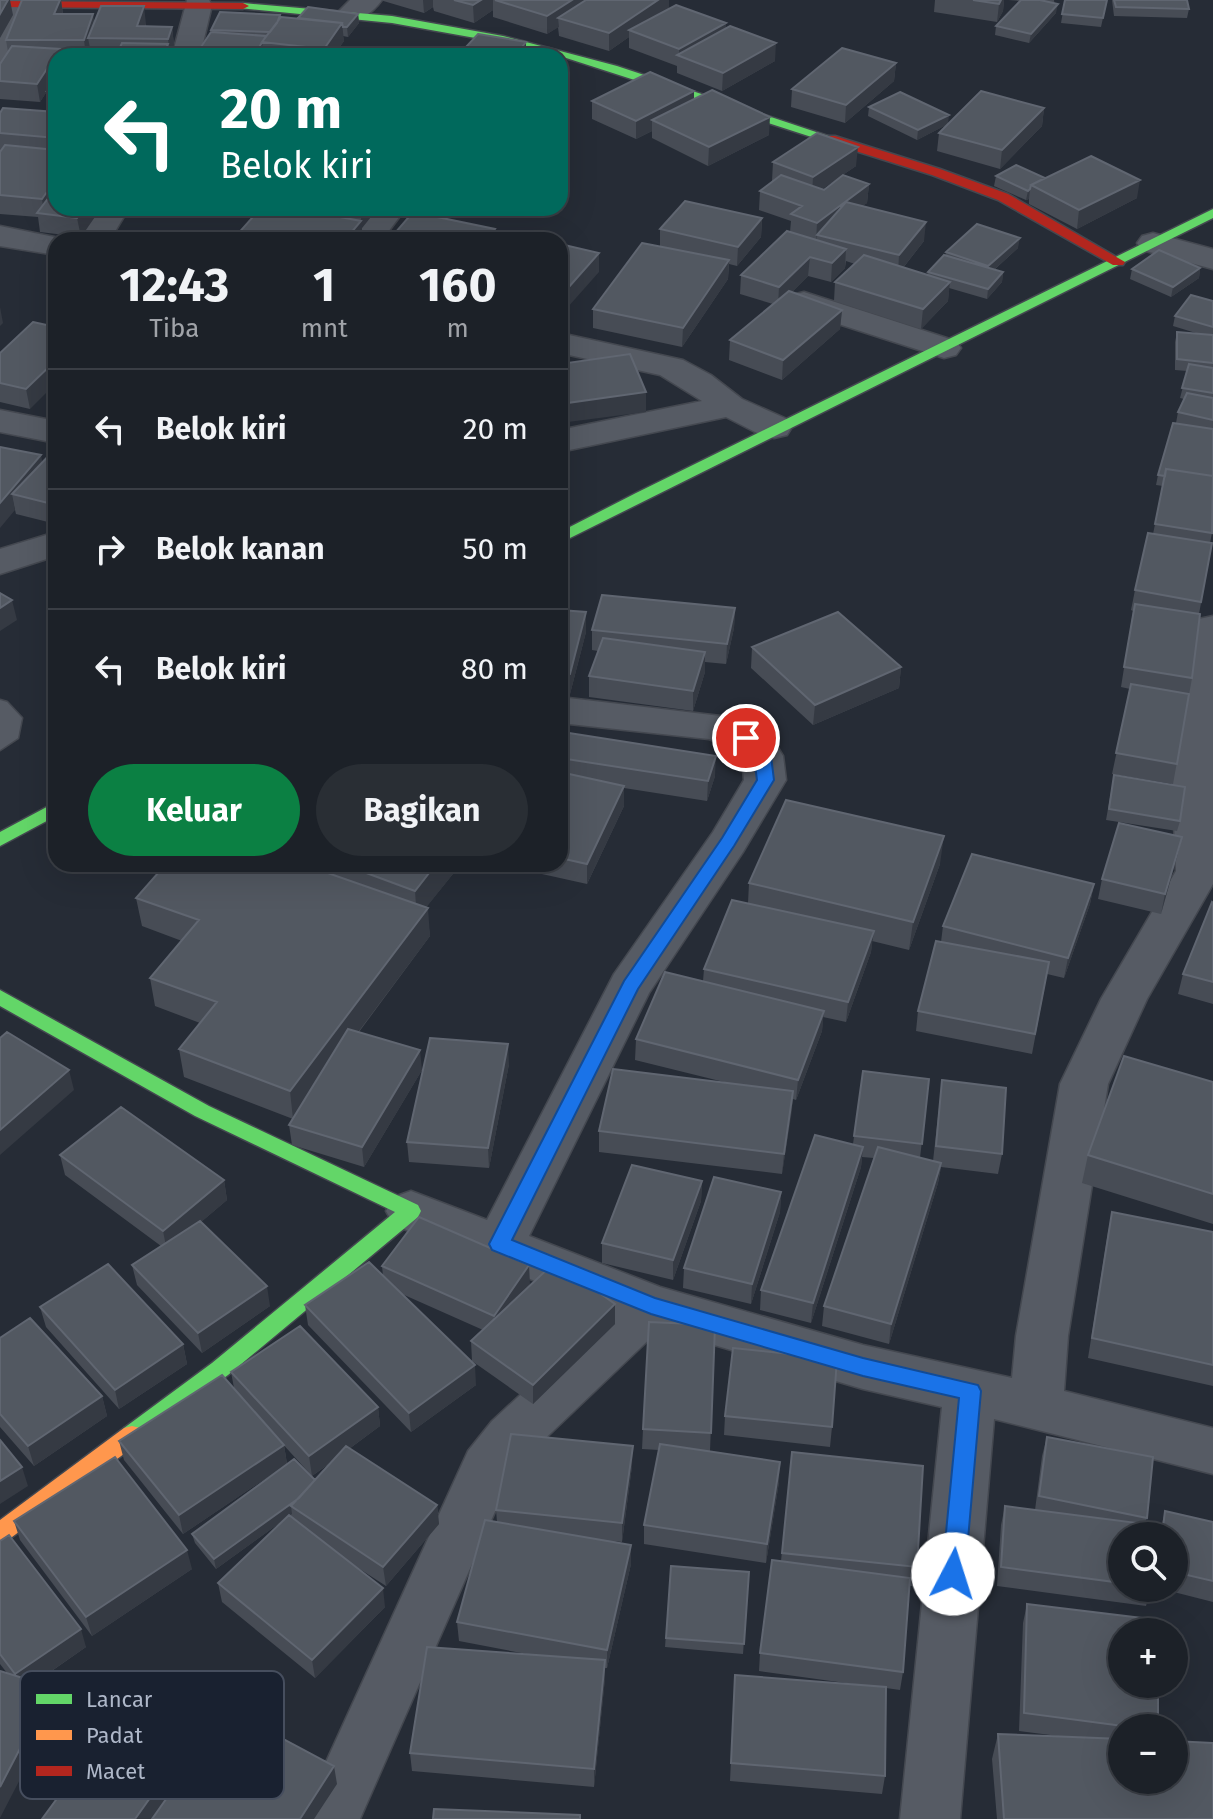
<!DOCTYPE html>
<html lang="id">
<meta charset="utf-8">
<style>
:root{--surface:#1c2128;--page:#292e34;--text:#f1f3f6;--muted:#a0a3a8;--line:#3a3e45;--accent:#0b8043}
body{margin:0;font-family:"Fira Sans",sans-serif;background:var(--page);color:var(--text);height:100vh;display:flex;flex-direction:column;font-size:30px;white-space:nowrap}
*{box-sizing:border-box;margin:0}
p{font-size:26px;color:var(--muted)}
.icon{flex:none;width:44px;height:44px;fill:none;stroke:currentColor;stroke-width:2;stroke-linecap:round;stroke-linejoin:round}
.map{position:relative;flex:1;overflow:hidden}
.sheet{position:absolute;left:48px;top:232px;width:520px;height:640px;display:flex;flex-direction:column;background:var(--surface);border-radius:24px;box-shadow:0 8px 32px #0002,0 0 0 2px var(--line)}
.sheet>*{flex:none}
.hud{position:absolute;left:48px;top:48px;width:520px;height:168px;border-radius:24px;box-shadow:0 8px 32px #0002,0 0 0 2px var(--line);background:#00695c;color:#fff;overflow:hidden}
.fabs{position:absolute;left:1108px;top:1522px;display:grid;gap:16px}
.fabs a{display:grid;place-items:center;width:80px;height:80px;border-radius:50%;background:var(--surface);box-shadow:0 8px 32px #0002,0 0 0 2px var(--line);font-size:40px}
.pin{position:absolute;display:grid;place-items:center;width:68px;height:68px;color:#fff;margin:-34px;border:4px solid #fff;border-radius:50%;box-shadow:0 2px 8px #0007}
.me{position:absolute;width:88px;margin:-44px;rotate:5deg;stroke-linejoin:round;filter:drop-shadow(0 0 6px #0008)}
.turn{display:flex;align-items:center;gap:28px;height:168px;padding:0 40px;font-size:36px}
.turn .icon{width:104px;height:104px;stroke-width:2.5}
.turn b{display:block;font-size:56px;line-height:68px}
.eta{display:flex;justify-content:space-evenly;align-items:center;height:136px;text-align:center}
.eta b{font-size:48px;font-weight:700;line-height:56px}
.action{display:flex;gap:16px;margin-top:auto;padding:16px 40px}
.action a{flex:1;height:92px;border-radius:48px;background:var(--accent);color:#fff;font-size:32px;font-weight:700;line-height:92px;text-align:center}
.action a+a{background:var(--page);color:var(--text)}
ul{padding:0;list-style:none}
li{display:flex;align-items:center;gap:24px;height:120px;padding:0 40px;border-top:2px solid var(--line)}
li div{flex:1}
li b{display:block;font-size:30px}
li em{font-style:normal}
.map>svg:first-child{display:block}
</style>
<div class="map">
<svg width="1213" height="1819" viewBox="0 0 1213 1819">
<rect width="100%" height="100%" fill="#262c36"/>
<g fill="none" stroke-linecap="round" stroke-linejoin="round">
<g stroke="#444850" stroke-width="3">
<path id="lane" d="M0,700L7,702L22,718L18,738L0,750Z"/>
</g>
<g stroke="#444850" stroke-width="3">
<path id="street" d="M10,0H32L35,4L14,58L10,64L0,67V22Z
M187,0H209L212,5L200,56H172Z
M350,0H382C372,14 357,24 340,20L336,14Z
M97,208H129L110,240H78Z
M374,208H406L382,240H349Z
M0,226L69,240H56V255L0,246Z
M1153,233L1213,249V269L1142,250L1137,243L1142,236Z
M804,292L956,341L961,348L956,355L944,358L792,309L787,302L792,295Z
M560,333L683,360L711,375L742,399L787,419L792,427L787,435L774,438L761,435L726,417L560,452V430L702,401L660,375L560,353Z
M0,410L56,421V443L0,432Z
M56,532V556L0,574V549Z
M1213,616V884L1147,999L1108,1084L1068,1336L1064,1391L1213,1428V1474L994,1419L960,1819H900L942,1407L863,1389L660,1329L530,1453L508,1482L360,1819H300L468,1451L492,1421L611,1311L394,1225L386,1211L394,1197L411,1191L487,1220L614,974L713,832L744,780L742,759L732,748L709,739L560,723V697L729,717L760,728L777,746L783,756L786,780L743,852L649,993L529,1236L660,1287L863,1345L1012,1378L1016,1336L1060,1084L1101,999L1176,871L1172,773L1193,628L1199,619Z"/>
</g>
<g stroke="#444850" stroke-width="3">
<path id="fast" d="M243,3L392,16L503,36L617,66L837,139L827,142L560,56L503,43L392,23L239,8L237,6Z
M1213,209V218L560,543V532L636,493Z
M56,802V816L0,846V832Z
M0,990L209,1106L418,1205L421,1211L418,1217L228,1375L140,1442L132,1444L124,1442L121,1435L124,1428L212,1363L395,1212L195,1116L0,1006Z"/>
</g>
<g stroke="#444850" stroke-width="3">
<path id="slow" d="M132,1426L140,1428L143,1435L140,1442L8,1540L0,1543V1520L124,1428Z"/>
</g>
<g stroke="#444850" stroke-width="3">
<path id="jam" d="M0,1L243,3L249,6L243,9L0,7Z
M827,136H835L940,169L1008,194L1125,262L1123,265H1113L998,200L932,175L827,142Z"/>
</g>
<use href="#lane" fill="#565b64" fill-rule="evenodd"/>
<use href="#street" fill="#565b64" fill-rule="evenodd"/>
<use href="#fast" fill="#63d668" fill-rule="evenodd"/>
<use href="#slow" fill="#ff974d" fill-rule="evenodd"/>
<use href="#jam" fill="#b3261e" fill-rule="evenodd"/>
</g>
<path fill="#474c55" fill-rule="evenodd" d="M61,0L63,14L94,23L146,24V27H172L174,45L170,56H91L90,48L87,56H56V78L47,91L56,81V102L48,101L47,91L40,102L0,99V64L8,52L6,40Z
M380,0H669V9L726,23L725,29L775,61L722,91L677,73V66L629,48V37L609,51L559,36L558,27L547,34L493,17V10L474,23L434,11L433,7L424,13Z
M935,0H1004L1003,11L997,22L934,12Z
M1008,0H1054L1056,13L1029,43L995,35L996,26L1020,1Z
M1065,0H1107L1101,27L1061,23Z
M1112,0H1187L1189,9L1187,18L1114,16Z
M358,14L359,23L348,37L343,36L344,41L333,56H264L263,51L260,56H200L199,50L212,32L211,30L281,18H298Z
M465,48L526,51L523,56H465Z
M896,63L894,81L845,123L791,107L792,89Z
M694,99L769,135L708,166L652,138V131L636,139L592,119V101Z
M869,107L948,123L1044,108L1042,126L1000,169L937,151L939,133L946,125L917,140L868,116Z
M56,112V208H101L81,237L40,232L38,217L0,214V113Z
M773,162L856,166L822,189L869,184L867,203L862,206L924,241L903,268L927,275L928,272L945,256L946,252L1018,248L994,270L1003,272L1002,282L987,299L949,288L948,301L921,329L834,301L835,282L855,264L846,261L845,268L831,282L808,276L792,292L842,310L840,329L782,380L729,360L730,340L773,304L740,294L741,275L790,232L791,221L759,210L760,191L773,181H772Z
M996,176L1045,178L1137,198L1077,229L1029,204V199L1026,200L994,186Z
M261,208H378L362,228V240H235V237Z
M762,218L761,237L737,266L729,264L728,279L682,347L593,328V309L660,246V229Z
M1200,268L1199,278L1171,297L1130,279L1132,269Z
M1213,301V528L1210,543H1212L1199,614L1192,678L1173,784L1112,774L1130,689L1121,687L1133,611L1131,610L1135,590L1153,534L1163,486L1156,485L1158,475L1176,423L1178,412L1184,399L1180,398L1187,371L1175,370V342L1177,332L1199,334L1173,326L1175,316Z
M33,322L30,409L0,402V353Z
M0,447L43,462L56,448V524L16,514Z
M735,608L734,628L726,664L705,662V672L693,711L589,697V676L598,651L592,650V630Z
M560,610L586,632L570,694L560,693Z
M752,647L901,667L899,688L813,725L751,668Z
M560,757L715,776L707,801L624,788V806L587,884L506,866V864H560Z
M1114,775L1180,821L1177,831L1106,820Z
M1182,837L1161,914L1098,899L1102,879Z
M323,864H461L426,907L430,936L359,1032L422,1070L364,1167L292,1145L289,1125L293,1119L184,1077L179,1049L200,1023L155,1006L150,978L182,941L142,926L136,898L324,872Z
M940,864L909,950L872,941L871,952L846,1022L823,1017L822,1031L796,1100L793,1099L782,1174L599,1152V1131L732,1084L635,1060L636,1039L703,981L704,969L748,903L749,883Z
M1094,884L1090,904L1064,978L1047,974L1032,1054L916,1031L918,1011L941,942L943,926Z
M1213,903V1004L1178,994L1183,974Z
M509,1064L489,1168L409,1162L407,1142Z
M863,1071L929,1079L920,1158L933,1161L942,1080L1002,1154L998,1174L941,1167L938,1183L889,1344L822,1326L824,1306L874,1158L862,1157L861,1167L811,1323L760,1310L761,1290L853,1144Z
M1213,1082V1224L1082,1183L1088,1155Z
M60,1155L224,1180L227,1200L201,1222L270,1306L202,1353L137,1285L132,1265L161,1246L65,1175Z
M702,1181L701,1201L673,1280L602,1263V1243Z
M781,1192L780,1212L751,1304L683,1288L684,1268Z
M1112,1212L1213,1232V1386L1088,1358L1108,1232Z
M382,1266L530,1285L615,1324L533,1404L472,1361L471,1341L483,1330L402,1294L476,1385L411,1432L308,1325L305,1305L383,1276Z
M40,1307L183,1344L187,1364L119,1409L46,1327Z
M715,1325L710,1451L779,1482L766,1563L644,1544V1525L659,1450L642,1449L643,1429Z
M0,1338L102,1396L107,1416L34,1466L0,1427Z
M231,1372L378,1407L380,1426L349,1449L437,1505L439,1524L386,1586L352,1564L385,1607L315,1678L222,1602L218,1583L285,1519L216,1569L195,1543L192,1534L284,1466L183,1534L124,1460L119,1441L234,1388ZM279,1440L312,1476L333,1461L315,1480L287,1464L284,1445Z
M725,1416L832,1427L830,1447L724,1435Z
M1047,1437L1147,1518L1145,1524L1122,1536V1588H1151L1146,1606L997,1586L1001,1525L1005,1506L1035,1510L1042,1456Z
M792,1452L917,1567L914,1586H909L903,1672L900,1690L886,1688L885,1776L882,1794L730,1781L735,1675L860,1685L759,1671L760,1653L781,1561Z
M632,1466L622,1542L613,1541L631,1545V1564L607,1668H605V1678L594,1787L412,1771L410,1753L532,1655L459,1641L457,1622L497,1522L496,1510Z
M1165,1511L1213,1522V1602L1158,1588H1174V1536H1159Z
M14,1521L192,1569L92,1636L20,1540Z
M0,1541L86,1647L36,1682L58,1706L7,1673L0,1664Z
M671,1566L749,1572L743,1654L665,1647Z
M1027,1604L1158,1728H1122V1780L1213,1819H997L992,1759L998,1734L1058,1736L1019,1731L1023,1623Z"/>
<path fill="#353a43" d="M8,0H10L13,15L0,38V14Z
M60,0H61L63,16L54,14Z
M423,0H433V7L424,13Z
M481,0H493V10L474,23L473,5Z
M572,0H599L558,18L559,27L547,34V16Z
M658,0H669V10L629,30V37L609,51V33Z
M1001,0H1004L1003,11L997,22L999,4Z
M1058,4L1056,13L1029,43L1031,34Z
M144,6L146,24L141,39L137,26Z
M93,14L96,32L88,38L90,48L86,56L84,40Z
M358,14L359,23L348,37L347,27Z
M342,23L344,41L333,56H325L324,49Z
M726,23L725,41L679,56V49Z
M172,27L174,45L170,56L168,39Z
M262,42L263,51L260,56H255Z
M526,42V51L523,56H515Z
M776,43L775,61L722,91L723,73Z
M168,44L169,56H163Z
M60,49L61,56H56V78L40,102L37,84Z
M896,63L894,81L845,123L846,105Z
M694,91V109L652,120V131L636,139V121Z
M1044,108L1042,126L1000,169L1002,150Z
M949,115L948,124L917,140L918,130Z
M770,117L769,135L708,166L709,147Z
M858,147L856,166L812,196L813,177Z
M56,179V202L44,214L42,199Z
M1140,180L1137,198L1077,229L1079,210Z
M869,184L867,203L823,236L817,235L816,242L817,223Z
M1030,189L1029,199L1026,200L1028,191Z
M85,208H101L81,237L77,218Z
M361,208H378L362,228V240H345L361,221Z
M762,218L761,237L737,266L738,247Z
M926,222L924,241L898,274L899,255Z
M495,229L496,240H486Z
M1020,238L1018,248L987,276L988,266Z
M846,249L845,268L831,282L832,263Z
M599,253V272L560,316V297Z
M810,257L808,276L778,306L779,287Z
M729,260L728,279L682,347L683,328Z
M1200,268L1199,278L1171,297L1173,287Z
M1003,272L1002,282L987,299L988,289Z
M950,282L948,301L921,329L923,309Z
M0,307L3,323L0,326Z
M842,310L840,329L782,380L783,360Z
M56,360V383L30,409L26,389Z
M646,392V412L560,423V404Z
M41,455L45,475L12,494L15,510L0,528V503Z
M12,600L17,620L0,631V608Z
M735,608L734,628L726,664L727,644Z
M586,612V632L570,694V674Z
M705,652V672L693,711V691Z
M901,667L899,688L813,725L815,705Z
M716,756L715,776L707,801L708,781Z
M624,786V806L587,884V864Z
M944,836L940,864L909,950L913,922Z
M1182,837L1177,857L1161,914L1165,894Z
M436,864H461L417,919L415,891Z
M1094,884L1090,904L1064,978L1068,958Z
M428,908L430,936L293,1119L290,1091Z
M874,931L871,952L846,1022L848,1002Z
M824,1011L822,1031L796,1100L798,1080Z
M508,1044L509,1064L489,1168L488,1148Z
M420,1050L422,1070L364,1167L362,1147Z
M69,1070L74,1090L0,1155V1130Z
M793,1091L792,1111L782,1174L784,1154Z
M863,1147L861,1167L811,1323L813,1303Z
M941,1163L938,1183L889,1344L891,1324Z
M224,1180L227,1200L167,1251L163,1231Z
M702,1181L701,1201L673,1280V1260Z
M781,1192L780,1212L751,1304L752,1284Z
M529,1265L530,1285L495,1336L494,1316Z
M267,1286L270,1306L202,1353L198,1333Z
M615,1304V1324L533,1404V1385Z
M183,1344L187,1364L119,1409L115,1390Z
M475,1365L476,1385L411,1432L409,1413Z
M102,1396L107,1416L34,1466L28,1446Z
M378,1407L380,1426L312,1476L309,1456Z
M284,1445L287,1464L183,1534L179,1515Z
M633,1446L632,1466L622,1542V1523Z
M780,1462L779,1482L766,1563L767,1544Z
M22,1467L28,1486L0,1504V1481Z
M318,1484L291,1506L292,1514L216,1569L214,1559Z
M437,1505L439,1524L386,1586L383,1567Z
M631,1545V1564L607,1668V1650Z
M187,1550L192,1569L92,1636L86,1617Z
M383,1588L385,1607L315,1678L312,1660Z
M81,1629L86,1647L21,1692L15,1674Z
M605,1660V1678L594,1787V1769Z
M52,1687L58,1706L0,1818V1787Z
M187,1746L191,1764L153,1819H135Z
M334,1766L337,1784L314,1819H300Z"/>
<path fill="#525861" stroke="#606671" stroke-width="2" d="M0,0H8L0,14Z
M22,0H60L54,14H93L84,40H6Z
M454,0H481L473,5Z
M495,0H572L547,16Z
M586,0H658L609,33L558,18Z
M973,0H1001L999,4Z
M1021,0H1040L1058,4L1031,34L996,26Z
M1065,0H1107L1103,18L1062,14Z
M1114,0H1187L1189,9L1116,7Z
M676,5L726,23L679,49L629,30Z
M101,6H144L137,26L172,27L168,39L88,38Z
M308,7L358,14L347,27H343L342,23L298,18Z
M220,12L280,15L277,23L270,32L211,30Z
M281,17L342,23L324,49L262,42Z
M730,26L776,43L723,73L677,55Z
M211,32L266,36L255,54L199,50Z
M478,34L526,42L515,56L465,48Z
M122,43L168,44L163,56H116Z
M12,46L60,49L37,84L0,81V64Z
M842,48L896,63L846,105L792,89Z
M650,72L694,91L636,121L592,101Z
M56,81V92L47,91Z
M712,90L770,117L709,147L652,120Z
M981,91L1044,108L1002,150L939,133Z
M900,92L949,115L918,130L869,107Z
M3,108L56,112V138L0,133V113Z
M817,133L858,147L813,177L773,162Z
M5,145L56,150V179L42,199L0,195V152Z
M1091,156L1140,180L1079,210L1031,185Z
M1016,165L1045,178L1031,185L1030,189L1028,191L996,176Z
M781,175L824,190L843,175L869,184L817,223L791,214L802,206L760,191Z
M56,188V208H85L77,218L37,213Z
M685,201L762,218L738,247L660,229Z
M846,202L926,222L899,255L817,235Z
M261,208H292L361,221L345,240H251L235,237Z
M413,212L495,229L486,240H389Z
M977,224L1020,238L988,266L946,252Z
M787,231L846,249L832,263L810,257L779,287L741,275Z
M519,235L542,240H514Z
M642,243L729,260L683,328L593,309Z
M560,244L599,253L560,297Z
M1159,250L1200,268L1173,287L1132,269Z
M864,255L950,282L923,309L835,282Z
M944,255L1003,272L988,289L928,272Z
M789,291L842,310L783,360L730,340Z
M1191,295L1213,301V327L1175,316Z
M33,322L56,327V360L26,389L0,383V353Z
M1177,332L1213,335V363L1177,359Z
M630,354L646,392L560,404V364Z
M1189,364L1213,368V393L1182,388Z
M1187,393L1213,398V420L1178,412Z
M1173,423L1213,429V476L1166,469L1165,476L1158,475Z
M0,447L41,455L0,503Z
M56,448V505L12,494Z
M1166,469L1213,476L1212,533L1155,524Z
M1148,533L1212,543L1201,602L1135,590Z
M0,593L12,600L0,608Z
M602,595L735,608L727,644L592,630Z
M1135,604L1200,614L1192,678L1124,667Z
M560,610L586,612L570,674L560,673Z
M838,612L901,667L815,705L752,647Z
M603,638L705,652L693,691L589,676Z
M1131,684L1189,694L1177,764L1116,753Z
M569,733L716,756L708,781L560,758Z
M560,772L624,786L587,864L560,858Z
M1114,775L1185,787L1180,821L1109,809Z
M786,800L944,836L913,922L749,883Z
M1119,823L1182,837L1165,894L1102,879Z
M972,854L1094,884L1068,958L943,926Z
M166,864H302L428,908L290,1091L179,1049L217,1002L150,978L199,920L136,898Z
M342,864H436L415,891Z
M732,900L874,931L848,1002L704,969Z
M1212,902L1213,903V982L1183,974Z
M936,941L1049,962L1035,1034L918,1011Z
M665,972L824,1011L798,1080L636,1039Z
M348,1029L420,1050L362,1147L289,1125Z
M7,1032L69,1070L0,1130V1038Z
M430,1038L508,1044L488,1148L407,1142Z
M1124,1056L1213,1082V1194L1088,1155Z
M613,1069L793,1091L784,1154L599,1131Z
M863,1071L929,1079L922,1144L854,1136Z
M942,1080L1006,1088L1002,1154L936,1146Z
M121,1107L224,1180L163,1231L60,1155Z
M815,1135L863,1147L813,1303L761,1290Z
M878,1147L941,1163L891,1324L824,1306Z
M632,1165L702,1181L673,1260L602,1243Z
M714,1177L781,1192L752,1284L684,1268Z
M1112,1212L1213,1232V1365L1092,1338Z
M419,1217L529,1265L494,1316L382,1266Z
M200,1221L267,1286L198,1333L132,1265Z
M369,1262L475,1365L409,1413L305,1305Z
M555,1262L615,1304L533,1385L471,1341Z
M108,1264L183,1344L115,1390L40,1307Z
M30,1318L102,1396L28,1446L0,1414V1338Z
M649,1322L715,1325L711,1433L643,1429Z
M300,1326L378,1407L309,1456L231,1372Z
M733,1348L837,1359L832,1427L725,1416Z
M222,1375L284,1445L179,1515L119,1441Z
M511,1434L633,1446L622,1523L496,1510Z
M1047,1437L1153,1457L1147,1518L1039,1496Z
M0,1440L22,1467L0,1481Z
M660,1444L780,1462L767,1544L644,1525Z
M346,1446L437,1505L383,1567L291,1506Z
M792,1452L923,1466L917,1567L782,1553Z
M115,1457L187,1550L86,1617L14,1521Z
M294,1459L315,1480L299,1498L214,1559L192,1534Z
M1005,1506L1153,1525L1152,1536H1122V1583L1001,1567Z
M1165,1511L1213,1522V1581L1174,1572V1536H1162Z
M289,1515L383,1588L312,1660L218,1583Z
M485,1520L631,1545L607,1650L457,1622Z
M9,1535L81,1629L15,1674L0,1654V1541Z
M772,1560L910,1578L903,1672L760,1653Z
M671,1566L749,1572L744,1644L666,1638Z
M1027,1604L1158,1620V1632H1122V1684H1158V1728H1138L1024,1713Z
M427,1647L605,1660L594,1769L410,1753Z
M0,1671L52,1687L0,1787Z
M735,1675L886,1687L885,1776L731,1763Z
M122,1710L187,1746L135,1819H42Z
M229,1710L334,1766L300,1819H152Z
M998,1734L1122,1739V1780H1174V1741L1213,1743V1819H1004Z
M434,1809L580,1815V1819H433Z"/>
<path fill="#1a73e8" stroke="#114b97" stroke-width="2" d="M746,732L752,734L771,756L774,780L734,846L638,989L512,1240L655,1298L863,1358L978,1385L981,1391L965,1574L961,1582L953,1585L945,1582L942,1574L959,1398L863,1376L651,1314L492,1250L489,1244L624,981L722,838L757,780L754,757L738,738Z"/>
<rect x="20" y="1671" width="264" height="128" rx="12" fill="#192130" stroke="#464e5e" stroke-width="2"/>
<rect x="36" y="1694" width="36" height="10" fill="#63d668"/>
<rect x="36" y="1730" width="36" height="10" fill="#ff974d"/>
<rect x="36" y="1766" width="36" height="10" fill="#b3261e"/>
<g font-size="22" fill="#aeb7c8">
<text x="86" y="1707">Lancar</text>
<text x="86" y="1743">Padat</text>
<text x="86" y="1779">Macet</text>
</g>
</svg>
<div class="fabs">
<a><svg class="icon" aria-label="search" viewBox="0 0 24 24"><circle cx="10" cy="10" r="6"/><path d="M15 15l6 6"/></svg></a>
<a>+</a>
<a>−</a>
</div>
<div class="pin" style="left:746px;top:738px;background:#d93025"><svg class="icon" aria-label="arrive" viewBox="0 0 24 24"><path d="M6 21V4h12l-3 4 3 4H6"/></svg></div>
<svg class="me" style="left:953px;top:1574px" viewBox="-20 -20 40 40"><circle r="19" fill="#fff"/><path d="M0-13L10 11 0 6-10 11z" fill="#1a73e8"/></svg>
<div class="hud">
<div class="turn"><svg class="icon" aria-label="left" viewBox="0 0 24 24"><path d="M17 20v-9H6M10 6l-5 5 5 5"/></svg><div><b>20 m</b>Belok kiri</div></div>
</div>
<section class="sheet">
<div class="eta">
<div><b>12:43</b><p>Tiba</p></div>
<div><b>1</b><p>mnt</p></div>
<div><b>160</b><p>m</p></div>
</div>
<ul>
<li><svg class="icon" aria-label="left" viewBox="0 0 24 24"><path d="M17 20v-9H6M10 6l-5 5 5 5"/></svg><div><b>Belok kiri</b></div><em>20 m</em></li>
<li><svg class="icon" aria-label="right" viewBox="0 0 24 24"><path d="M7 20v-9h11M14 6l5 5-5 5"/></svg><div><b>Belok kanan</b></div><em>50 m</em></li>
<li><svg class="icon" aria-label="left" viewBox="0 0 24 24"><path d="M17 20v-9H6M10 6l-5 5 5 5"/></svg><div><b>Belok kiri</b></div><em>80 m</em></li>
</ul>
<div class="action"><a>Keluar</a><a>Bagikan</a></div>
</section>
</div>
